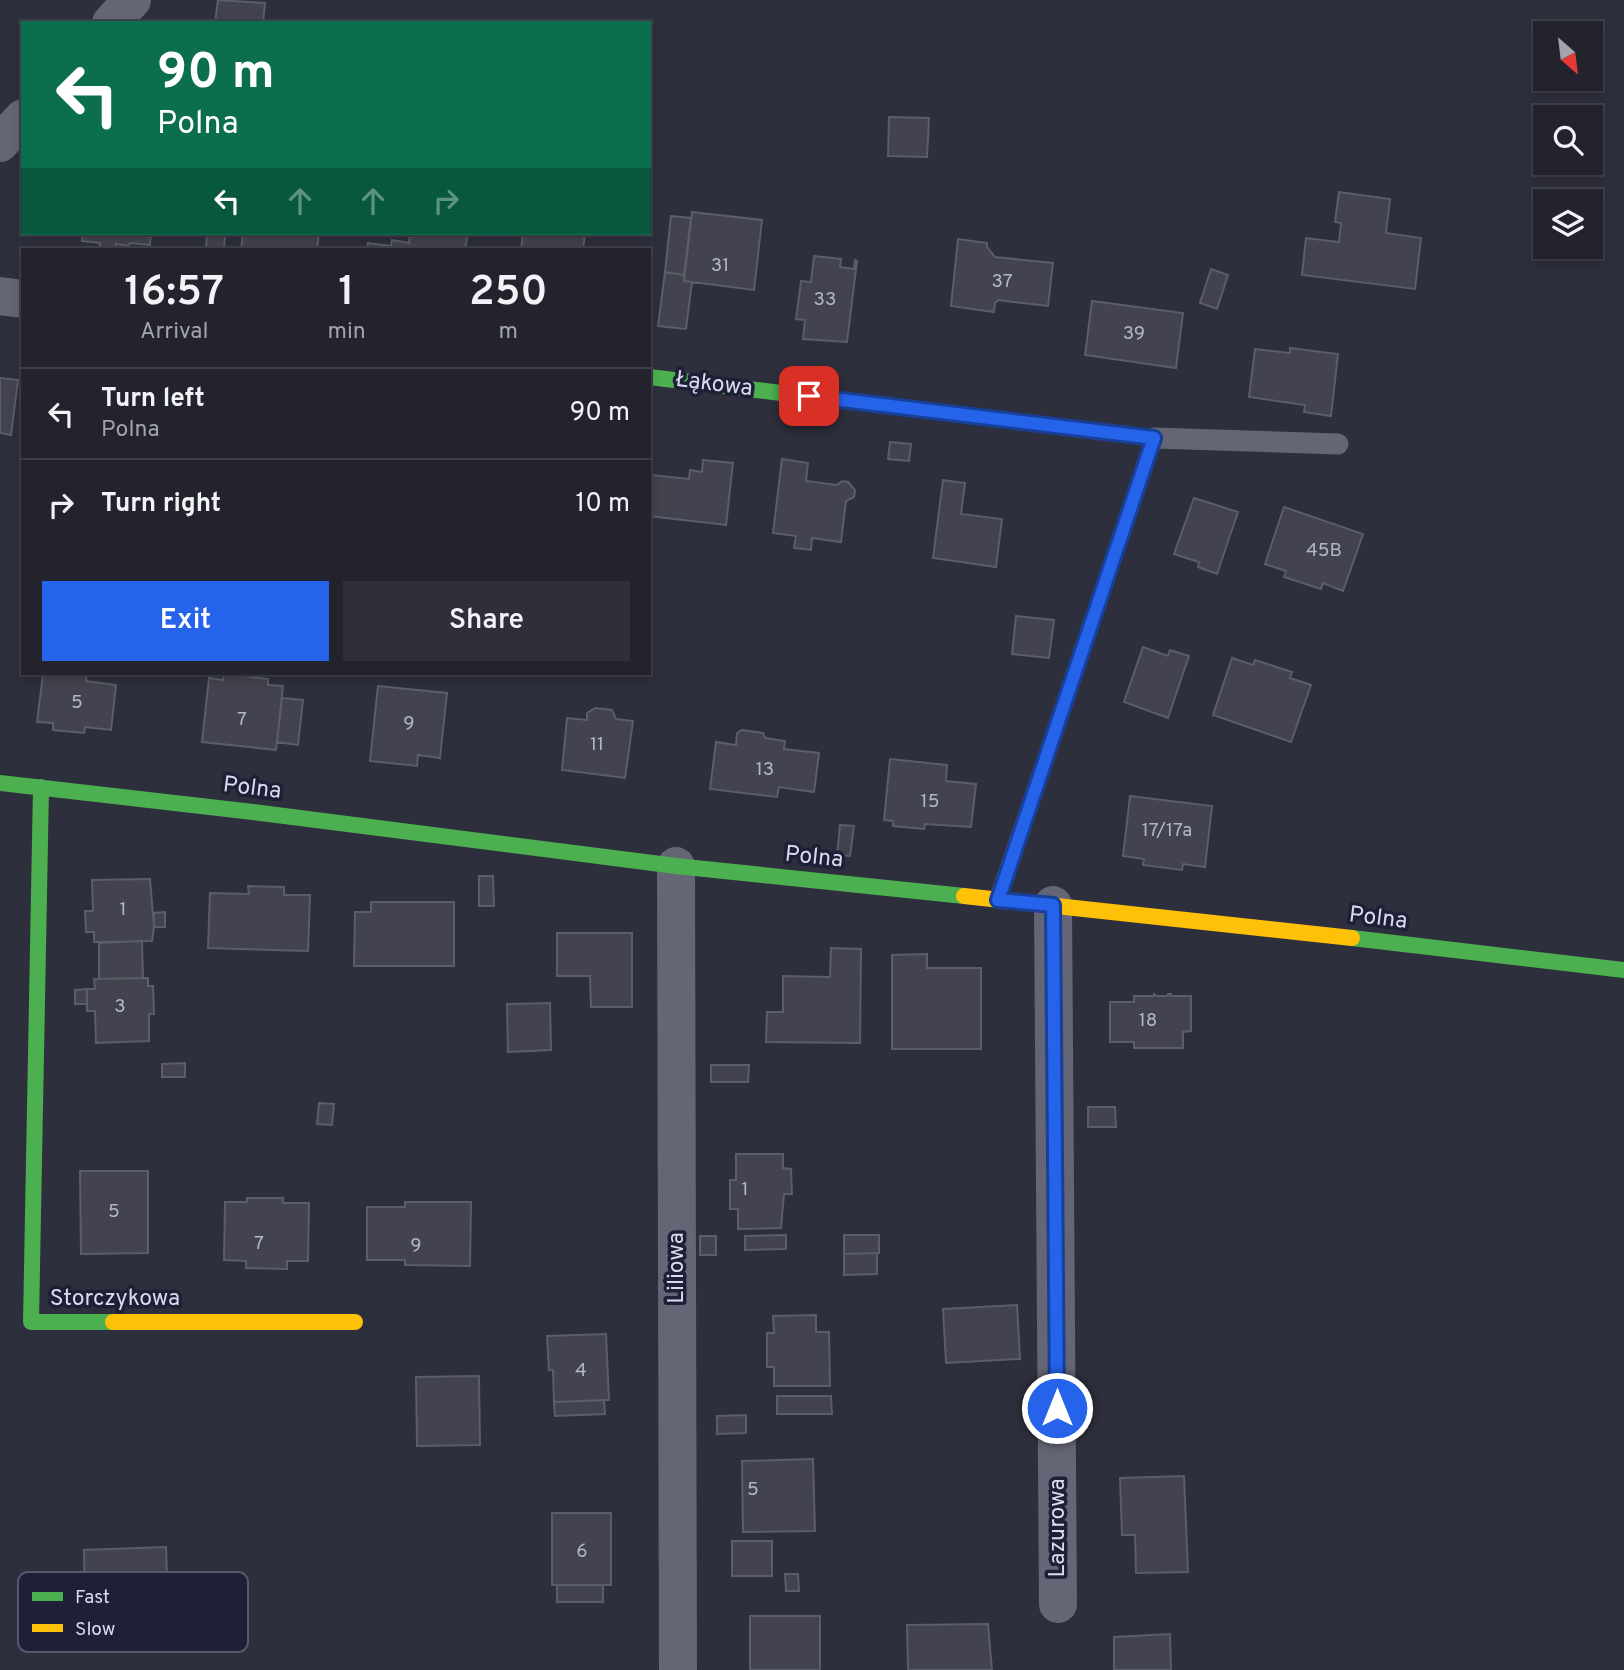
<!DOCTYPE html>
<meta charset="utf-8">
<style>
:root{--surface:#22232d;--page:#2e2f39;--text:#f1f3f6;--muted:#a2a4aa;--line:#3f4049;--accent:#2563eb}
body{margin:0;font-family:Overpass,sans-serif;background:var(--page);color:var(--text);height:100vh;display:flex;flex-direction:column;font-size:26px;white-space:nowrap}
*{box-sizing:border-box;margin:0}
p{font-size:23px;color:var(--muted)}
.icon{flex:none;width:38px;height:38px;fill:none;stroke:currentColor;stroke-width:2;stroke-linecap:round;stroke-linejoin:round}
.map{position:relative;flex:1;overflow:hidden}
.panel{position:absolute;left:21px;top:248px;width:630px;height:427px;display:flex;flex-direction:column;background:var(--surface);border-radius:0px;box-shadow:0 4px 10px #0003,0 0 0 2px var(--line)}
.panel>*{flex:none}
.top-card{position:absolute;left:21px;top:21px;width:630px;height:214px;border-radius:0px;box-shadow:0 4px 10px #0003,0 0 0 2px var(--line);background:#0b6e4f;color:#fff;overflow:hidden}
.needle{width:46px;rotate:152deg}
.tools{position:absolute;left:1533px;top:21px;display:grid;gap:14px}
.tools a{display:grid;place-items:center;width:70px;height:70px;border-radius:0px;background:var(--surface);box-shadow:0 4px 10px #0003,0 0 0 2px var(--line);font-size:35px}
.pin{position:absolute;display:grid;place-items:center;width:60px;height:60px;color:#fff;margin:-30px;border-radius:14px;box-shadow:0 4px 10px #0006}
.me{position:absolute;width:77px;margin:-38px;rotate:0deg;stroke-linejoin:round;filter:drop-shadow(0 0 5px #0008)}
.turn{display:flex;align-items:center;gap:24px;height:147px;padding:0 21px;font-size:32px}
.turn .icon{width:91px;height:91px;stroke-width:2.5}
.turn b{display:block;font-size:49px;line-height:60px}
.lanes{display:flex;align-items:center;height:66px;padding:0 21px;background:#0003;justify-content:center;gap:35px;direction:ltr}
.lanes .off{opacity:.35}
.eta{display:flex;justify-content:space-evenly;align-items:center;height:119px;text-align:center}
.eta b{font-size:42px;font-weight:600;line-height:49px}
.cta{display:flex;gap:14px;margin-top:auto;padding:14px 21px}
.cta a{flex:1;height:80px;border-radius:0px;background:var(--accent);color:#fff;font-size:28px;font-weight:600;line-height:80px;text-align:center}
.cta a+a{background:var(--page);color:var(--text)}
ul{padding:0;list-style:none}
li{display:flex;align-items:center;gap:21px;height:91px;padding:0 21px;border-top:2px solid var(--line)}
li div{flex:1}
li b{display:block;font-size:26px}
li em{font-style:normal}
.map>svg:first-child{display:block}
</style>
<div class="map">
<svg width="1624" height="1670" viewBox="0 0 1624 1670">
<rect width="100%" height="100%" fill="#2e2f3c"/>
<path fill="#42434e" stroke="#5b5d68" stroke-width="2" d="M218,0L265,3L263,23H215Z
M889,117L929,118L927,157L888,156Z
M1339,192L1390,199L1386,233L1421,238L1415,289L1302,275L1306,238L1339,242L1341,223L1335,222Z
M692,212L762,220L754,290L684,281Z
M671,216L691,218L684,275L665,272Z
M83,233H151L150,245L130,243L129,246L116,244V250H99L100,243L82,241Z
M207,233L225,234L224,250L206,248Z
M243,233H319L317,250H241Z
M410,233H468L465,250H367L368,243L391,246L392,240L409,243Z
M523,233H585L583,250H521Z
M958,239L987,243V247L995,257L1053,263L1048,306L998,300L995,303L994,312L951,306Z
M814,256L841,259L840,267L854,269L855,260L857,261L847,342L803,339L805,320L796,319L801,281L811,282Z
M1211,269L1228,275L1217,309L1200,303Z
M665,272L684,275V281L692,282L686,329L658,326Z
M1092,301L1183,313L1176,368L1085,355Z
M1290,348L1338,354L1331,416L1304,412L1305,405L1249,397L1255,349L1290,353Z
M0,378L18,380L11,435L0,433Z
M890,442L911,444L909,461L888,459Z
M782,459L808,463L806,481L837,485L842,481L848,482L855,490L854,497L846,501L841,542L812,538L811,550L794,548L796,536L773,533Z
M703,460L733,463L726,525L649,516L652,475L689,479L690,470L702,472Z
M943,480L965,483L961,514L1002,519L996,567L933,558Z
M1194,498L1238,512L1217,574L1198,567L1199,562L1174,554Z
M1284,507L1363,534L1343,591L1323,583L1321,589L1284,577L1286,571L1265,564Z
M1016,616L1054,620L1049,658L1012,654Z
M1143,647L1168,656L1170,650L1189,656L1168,718L1124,702Z
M1232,658L1253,665L1255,660L1292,672L1290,678L1311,685L1291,742L1213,715Z
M43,674H87L86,681L116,685L111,730L85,727L84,733L53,730V723L37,722Z
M224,674L268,679V685L283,686L276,750L202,742L209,678L223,680Z
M378,686L447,693L440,758L418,755L417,766L370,761Z
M282,698L303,700L298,745L277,742Z
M595,708L612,710L616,719L633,721L625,778L562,770L567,718L587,720V713Z
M742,730L763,733L765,738L785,741L784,749L819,753L814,792L779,787L777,797L710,789L716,742L736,745L737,733Z
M890,759L947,765L946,781L976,784L971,827L925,824L924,829L893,826V821L884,820Z
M1130,796L1212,806L1205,867L1183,864L1182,870L1143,865L1144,859L1123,856Z
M840,825L854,826L850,856L837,855Z
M479,876H493L494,906H479Z
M150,879L154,927L152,941L94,942V932H86L85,911H93L92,880Z
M248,886L284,887V895H310L308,951L208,948L210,893L249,894Z
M371,902H454V966H354L355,912H371Z
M165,912V927H154V913Z
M557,933H632V1007H591L590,976H557Z
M142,941L143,978L99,979V943Z
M831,948L861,949L860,1043L766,1042L767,1012H783V976L830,977Z
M927,954V968H981V1049H892V955Z
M148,978V986H153L154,1014H149V1041L96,1043L95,1011H87V989H95L94,979Z
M87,989V1004H75V990Z
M1154,994L1157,996H1168V994H1171V996H1191V1031L1183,1032V1048H1134V1042H1110V1002H1134V996H1154Z
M550,1003L551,1050L508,1052L507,1004Z
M185,1063V1077H162V1064Z
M711,1065H749L748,1082H711Z
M319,1103L334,1104L332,1125L317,1124Z
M1088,1107H1115L1116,1127H1088Z
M736,1154H783V1168L791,1169L792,1194H784L781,1228L738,1229V1209H730V1180H736Z
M80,1171H148V1253L81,1254Z
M247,1198H283V1203H309L308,1261H287V1269L246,1268V1261L224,1260L225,1202H247Z
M405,1202H471L470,1266L405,1265V1260H367V1207H405Z
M786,1235V1249L745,1250V1236Z
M844,1235H879V1253L844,1254Z
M700,1236H716V1255H700Z
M877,1253V1274L844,1275V1254Z
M1017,1305L1020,1359L946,1363L943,1309Z
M816,1315V1332H829L830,1386H774V1367H767V1333H774L773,1316Z
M606,1334L609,1400L554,1402L553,1370H549L547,1336Z
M479,1376L480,1445L417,1446L416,1377Z
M777,1396H831L832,1414H777Z
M604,1400L605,1414L555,1416L554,1402Z
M746,1415V1433L717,1434V1416Z
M813,1459L815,1531L743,1532L742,1461Z
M1184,1476L1188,1572L1136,1573L1135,1535H1122L1120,1478Z
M552,1513H611V1585H552Z
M732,1541H772V1576H732Z
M166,1547L168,1607L85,1609L84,1550Z
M785,1574H798L799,1591H786Z
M557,1585H603V1602H557Z
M750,1616H820V1670H750Z
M988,1624L992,1670H908L907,1625Z
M1170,1634L1171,1670H1114V1637Z"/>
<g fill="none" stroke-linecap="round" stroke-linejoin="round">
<path stroke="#646575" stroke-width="21" d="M1154,438L1338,444"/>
<path stroke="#646575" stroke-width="38" d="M111,23L132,0
M0,143L23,118
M0,296L23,299
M676,866L678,1670
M1053,905L1058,1604"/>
<path stroke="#4caf50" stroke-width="16" d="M649,377L1154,438L1050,745
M0,783L253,812L676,866L964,896
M41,787L31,1322H113
M1352,938L1624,970"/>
<path stroke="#ffc107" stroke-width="16" d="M964,896L1352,938
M997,900L1050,745
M113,1322H355"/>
</g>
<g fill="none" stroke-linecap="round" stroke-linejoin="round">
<g stroke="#184099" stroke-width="18">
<path id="route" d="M809,396L1154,438L998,900L1053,905L1057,1408"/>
</g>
<use href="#route" stroke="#2563eb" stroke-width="12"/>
</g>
<g text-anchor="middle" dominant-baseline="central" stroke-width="7" stroke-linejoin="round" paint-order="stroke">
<g font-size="19" fill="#b3b6c4">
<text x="720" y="266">31</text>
<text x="1002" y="282">37</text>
<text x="825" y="300">33</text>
<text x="1134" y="334">39</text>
<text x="1324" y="551">45B</text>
<text x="77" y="703">5</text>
<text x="242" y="720">7</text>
<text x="409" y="724">9</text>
<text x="597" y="745">11</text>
<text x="765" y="770">13</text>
<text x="930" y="802">15</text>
<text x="1167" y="831">17/17a</text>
<text x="123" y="910">1</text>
<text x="120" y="1007">3</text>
<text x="1148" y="1021">18</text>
<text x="745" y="1190">1</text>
<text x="114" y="1212">5</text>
<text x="259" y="1244">7</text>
<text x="416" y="1246">9</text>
<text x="581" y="1371">4</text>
<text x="753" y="1490">5</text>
<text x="582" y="1552">6</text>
</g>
<g font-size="23" fill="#d9dcec" stroke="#1e2037">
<text transform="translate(714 385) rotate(7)">Łąkowa</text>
<text transform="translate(252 789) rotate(7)">Polna</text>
<text transform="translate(814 858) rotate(6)">Polna</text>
<text transform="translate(1378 919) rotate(7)">Polna</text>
<text transform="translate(677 1268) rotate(-90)">Liliowa</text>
<text x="115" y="1299">Storczykowa</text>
<text transform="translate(1058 1528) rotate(-90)">Lazurowa</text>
</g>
</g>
<rect x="18" y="1572" width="230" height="80" rx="10" fill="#1e2037" stroke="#56586d" stroke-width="2"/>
<rect x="32" y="1592" width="31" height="9" fill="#4caf50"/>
<rect x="32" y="1624" width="31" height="8" fill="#ffc107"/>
<g font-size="19" fill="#d9dcec">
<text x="75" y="1603">Fast</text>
<text x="75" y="1635">Slow</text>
</g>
</svg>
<div class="tools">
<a><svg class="needle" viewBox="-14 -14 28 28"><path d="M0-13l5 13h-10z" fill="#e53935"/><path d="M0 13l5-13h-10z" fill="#a2a4aa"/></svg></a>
<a><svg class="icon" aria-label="search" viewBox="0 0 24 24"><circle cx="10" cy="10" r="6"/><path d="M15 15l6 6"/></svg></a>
<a><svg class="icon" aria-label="layers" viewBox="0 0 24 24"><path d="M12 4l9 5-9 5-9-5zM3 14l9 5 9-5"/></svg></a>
</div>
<div class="pin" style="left:809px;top:396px;background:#d93025"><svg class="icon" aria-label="arrive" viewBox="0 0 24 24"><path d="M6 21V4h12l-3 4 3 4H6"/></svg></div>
<svg class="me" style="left:1057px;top:1408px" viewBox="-20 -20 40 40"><circle r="17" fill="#2563eb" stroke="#fff" stroke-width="3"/><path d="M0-11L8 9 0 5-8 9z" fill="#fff"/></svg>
<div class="top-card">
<div class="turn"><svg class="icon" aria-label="left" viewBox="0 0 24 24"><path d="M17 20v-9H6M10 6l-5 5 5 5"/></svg><div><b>90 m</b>Polna</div></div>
<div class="lanes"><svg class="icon" aria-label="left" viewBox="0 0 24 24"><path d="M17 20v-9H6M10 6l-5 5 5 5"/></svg><svg class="icon off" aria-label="ahead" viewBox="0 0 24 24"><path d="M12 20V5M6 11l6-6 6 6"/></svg><svg class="icon off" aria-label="ahead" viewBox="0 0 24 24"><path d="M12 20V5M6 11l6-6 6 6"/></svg><svg class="icon off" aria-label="right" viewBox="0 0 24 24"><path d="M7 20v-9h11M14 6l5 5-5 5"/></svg></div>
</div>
<section class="panel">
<div class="eta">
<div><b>16:57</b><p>Arrival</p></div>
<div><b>1</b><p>min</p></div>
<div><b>250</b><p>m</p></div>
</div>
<ul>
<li><svg class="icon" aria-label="left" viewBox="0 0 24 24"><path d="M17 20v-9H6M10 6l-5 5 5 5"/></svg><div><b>Turn left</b><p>Polna</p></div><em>90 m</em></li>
<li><svg class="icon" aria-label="right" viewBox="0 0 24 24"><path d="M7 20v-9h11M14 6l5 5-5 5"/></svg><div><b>Turn right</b></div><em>10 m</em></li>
</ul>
<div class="cta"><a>Exit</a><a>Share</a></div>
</section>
</div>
